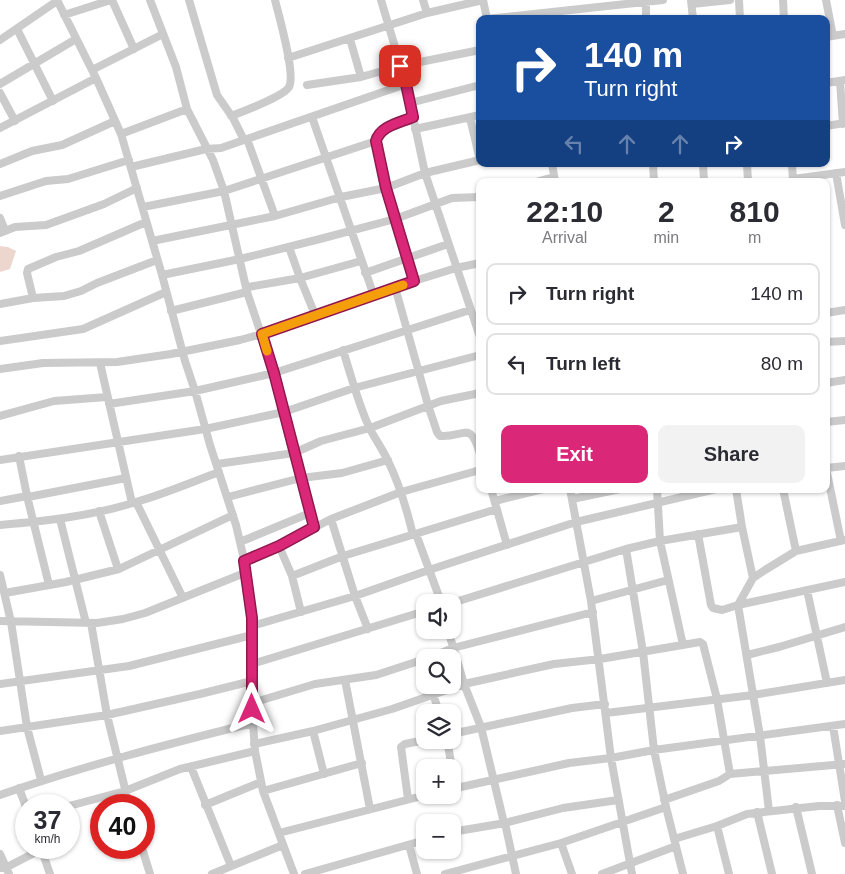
<!DOCTYPE html>
<meta charset="utf-8">
<style>
:root{--surface:#fff;--page:#f2f2f3;--text:#2b2b33;--muted:#7c7c81;--line:#e1e1e2;--accent:#db2777}
body{margin:0;font-family:Arial,sans-serif;background:var(--page);color:var(--text);height:100vh;display:flex;flex-direction:column;font-size:19px;white-space:nowrap}
*{box-sizing:border-box;margin:0}
p{font-size:16px;color:var(--muted)}
.icon{flex:none;width:28px;height:28px;fill:none;stroke:currentColor;stroke-width:2;stroke-linecap:round;stroke-linejoin:round}
.map{position:relative;flex:1;overflow:hidden}
.drawer{position:absolute;left:476px;top:178px;width:354px;height:315px;display:flex;flex-direction:column;background:var(--surface);border-radius:10px;box-shadow:0 1px 4px #0004}
.drawer>*{flex:none}
.hud{position:absolute;left:476px;top:15px;width:354px;height:152px;border-radius:10px;box-shadow:0 1px 4px #0004;background:#1a4fa0;color:#fff;overflow:hidden}
.controls{position:absolute;left:416px;top:594px;display:grid;gap:10px}
.controls a{display:grid;place-items:center;width:45px;height:45px;border-radius:10px;background:var(--surface);box-shadow:0 1px 4px #0004;font-size:25px}
.speed{position:absolute;left:15px;top:794px;display:flex;gap:10px;font-size:25px;font-weight:700;text-align:center}
.speed>*{display:grid;place-content:center;width:65px;height:65px;border-radius:50%;background:var(--surface);box-shadow:0 1px 4px #0004;line-height:1}
.speed small{font-size:12px;font-weight:400}
.speed .limit{border:8px solid #d22;background:#fff;color:#111}
.pin{position:absolute;display:grid;place-items:center;width:42px;height:42px;color:#fff;margin:-21px;border-radius:10px;box-shadow:0 2px 8px #0006}
.me{position:absolute;width:55px;margin:-28px;rotate:0deg;stroke-linejoin:round;filter:drop-shadow(0 0 4px #0008)}
.turn{display:flex;align-items:center;gap:18px;height:105px;padding:0 25px;font-size:22px}
.turn .icon{width:65px;height:65px;stroke-width:2.5}
.turn b{display:block;font-size:35px;line-height:42px}
.lanes{display:flex;align-items:center;height:48px;padding:0 25px;background:#0003;justify-content:center;gap:25px;direction:ltr}
.lanes .off{opacity:.35}
.eta{display:flex;justify-content:space-evenly;align-items:center;height:85px;text-align:center}
.eta b{font-size:30px;font-weight:800;line-height:35px}
.primary-button{display:flex;gap:10px;margin-top:auto;padding:10px 25px}
.primary-button a{flex:1;height:58px;border-radius:10px;background:var(--accent);color:#fff;font-size:20px;font-weight:800;line-height:58px;text-align:center}
.primary-button a+a{background:var(--page);color:var(--text)}
ul{padding:0;list-style:none}
li{display:flex;align-items:center;gap:15px;height:62px;margin:0 10px 8px;padding:0 15px;border:2px solid var(--line);border-radius:10px}
li div{flex:1}
li b{display:block;font-size:19px}
li em{font-style:normal}
.map>svg:first-child{display:block}
</style>
<div class="map">
<svg width="845" height="874" viewBox="0 0 845 874">
<rect width="100%" height="100%" fill="#fff"/>
<path fill="#ecd6ce" d="M0,246L8,247L16,251L10,269L0,272Z"/>
<g fill="none" stroke-linecap="round" stroke-linejoin="round">
<path stroke="#cbcbcb" stroke-width="8" d="M57,0L96,78L121,134L162,275L185,361L195,391L210,445L236,525L247,572L252,618V709L255,751L263,791L294,874
M112,0L134,49
M150,0L176,67L187,109L213,160L224,191L247,292L274,373L294,453L314,527
M189,0L217,95L233,118L244,140
M381,0L406,84L425,173L480,337
M423,0L427,13
M483,0L487,19
M691,0L693,19
M739,0L740,19
M783,0L784,19
M826,0L833,36
M646,2V19
M692,4L730,0
M64,15L111,0
M487,19L663,0
M17,29L53,101
M826,37L845,34
M350,39L361,77
M0,40L57,1
M288,58L427,13L483,0
M92,70L163,34
M840,81L843,124
M826,83L845,80
M0,84L76,39
M307,85L361,77L400,66L480,50
M0,93L15,121
M410,103L480,85
M231,116C242,112 284,96 289,87C296,75 279,16 275,0
M312,117L374,296
M413,117C399,123 379,126 376,141L386,188L414,281
M826,126L845,123
M0,128L96,78
M415,129L480,115
M121,134L187,109
M247,139L275,216
M0,164L32,151L62,145L115,121
M552,164L555,181
M653,164L654,181
M703,164L704,181
M747,164L748,181
M792,164L793,181
M131,167L206,149L221,148L406,84
M836,173L845,225
M793,179L845,172
M539,181L554,177
M0,196L46,181L68,179L129,160
M143,207L224,191L376,141
M0,218L5,230
M0,233L15,227L46,225L104,204L137,188
M152,241L275,216L341,197L386,188L425,173L480,160L470,118
M365,273L448,244
M162,275L240,259L320,239L395,219L452,198L480,197
M395,287L428,405L437,432L440,436C464,438 470,419 480,454
M33,298L27,273L28,269L56,257L79,251L146,222
M0,304L33,298L64,296L81,291L97,283L157,260
M171,311L247,292L248,287L300,278L289,247
M826,313L845,310
M316,317L300,278L361,261
M0,341L83,329L166,292
M826,342L845,341
M343,350C351,376 358,403 369,427C375,439 383,450 388,461C400,485 407,510 413,535
M100,363L132,503
M0,369L43,363L117,362L171,354L240,340L262,334L316,317L395,287L456,268L480,263
M826,383L845,380
M109,404L195,391L274,373L470,310
M0,416L54,401L107,397
M826,422L845,420
M19,456L27,496L49,585
M0,460L205,429L284,412L354,388L480,355
M217,464L294,453L321,441L370,428L441,401L480,393
M826,468L841,541
M826,468L845,466
M491,489L507,545
M570,489L591,601L611,758L632,874
M657,489L660,541L742,527
M736,489L742,527L753,578
M783,489L796,551
M28,497L126,478
M228,497L301,478L342,473L388,460
M572,499L620,489
M0,501L27,496
M495,501L543,489
M136,502L183,598
M99,511L118,569
M60,519L86,623
M331,519L355,596L368,629
M0,525C46,521 92,516 136,502C164,494 192,482 219,472
M416,534L441,602
M698,534L711,605L713,608L722,610L738,605L753,578L765,570L796,551L845,540
M240,542L310,513
M279,546L292,576L301,612
M626,549L643,652L654,750L666,807L683,874
M244,561L279,546L331,519L401,492L480,470
M0,575L11,622L27,727L41,780
M292,576L343,556L497,509
M807,590L827,683
M5,593L66,582L119,569L233,515
M591,601L668,580
M452,603L626,549L660,541L683,645
M0,621L97,623L123,619L145,613L247,572
M91,623L107,715L129,805
M252,626L355,596L429,570L576,522L716,489
M448,630L464,684L481,727L504,823
M747,655L779,647L845,627
M429,658L453,648L593,612
M252,664L425,611
M345,680L370,809
M0,684L129,666L252,635
M433,694L439,712
M252,703L315,684L376,675L425,659
M606,713L753,695L845,680
M833,726L845,801
M0,731L107,715L200,694L252,681
M313,731L324,774
M452,734L572,708L605,704
M447,740L452,768
M254,744L313,731L392,709L464,684L554,664L600,659L700,642L703,644L717,699L730,774
M191,767L231,866
M452,769L456,788
M19,788L26,807
M452,789L569,763L611,758L654,750L845,724
M263,791L362,763
M0,795C83,766 168,744 253,723
M408,799L401,747L405,744L425,740
M664,800L719,781L730,774L845,764
M205,805L261,782
M837,805L845,843
M69,806L125,791L180,769L255,751
M796,807L812,874
M769,811L760,736L738,605L845,582
M757,812L772,874
M505,823L516,874
M717,826L729,874
M452,832L505,823L563,808L618,800
M279,833L426,795
M674,839L717,826L747,814L819,806H845
M561,843L572,874
M409,845L417,874
M41,848L50,874
M142,848L150,874
M0,854L9,874
M0,868L7,867L42,849
M212,874L283,845
M305,874L425,840
M445,874L561,843L666,807
M602,874L676,846"/>
</g>
<g fill="none" stroke-linecap="round" stroke-linejoin="round">
<g stroke="#8e194d" stroke-width="12">
<path id="route" d="M252,709V618L244,561L279,546L314,527L274,373L262,334L414,281L386,188L376,141C380,126 399,123 413,117L406,84L400,66"/>
</g>
<use href="#route" stroke="#db2777" stroke-width="9"/>
<path stroke="#f59e0b" stroke-width="9" d="M267,351L262,334L403,285"/>
</g>
</svg>
<div class="controls">
<a><svg class="icon" aria-label="sound" viewBox="0 0 24 24"><path d="M4 9h4l5-4v14l-5-4H4zM17 9q2 3 0 6"/></svg></a>
<a><svg class="icon" aria-label="search" viewBox="0 0 24 24"><circle cx="10" cy="10" r="6"/><path d="M15 15l6 6"/></svg></a>
<a><svg class="icon" aria-label="layers" viewBox="0 0 24 24"><path d="M12 4l9 5-9 5-9-5zM3 14l9 5 9-5"/></svg></a>
<a>+</a>
<a>−</a>
</div>
<div class="speed"><div>37<small>km/h</small></div><div class="limit">40</div></div>
<div class="pin" style="left:400px;top:66px;background:#d93025"><svg class="icon" aria-label="arrive" viewBox="0 0 24 24"><path d="M6 21V4h12l-3 4 3 4H6"/></svg></div>
<svg class="me" style="left:252px;top:709px" viewBox="-20 -20 40 40"><path d="M0-17L14 15 0 8-14 15z" fill="#db2777" stroke="#fff" stroke-width="4"/></svg>
<div class="hud">
<div class="turn"><svg class="icon" aria-label="right" viewBox="0 0 24 24"><path d="M7 20v-9h11M14 6l5 5-5 5"/></svg><div><b>140 m</b>Turn right</div></div>
<div class="lanes"><svg class="icon off" aria-label="left" viewBox="0 0 24 24"><path d="M17 20v-9H6M10 6l-5 5 5 5"/></svg><svg class="icon off" aria-label="ahead" viewBox="0 0 24 24"><path d="M12 20V5M6 11l6-6 6 6"/></svg><svg class="icon off" aria-label="ahead" viewBox="0 0 24 24"><path d="M12 20V5M6 11l6-6 6 6"/></svg><svg class="icon" aria-label="right" viewBox="0 0 24 24"><path d="M7 20v-9h11M14 6l5 5-5 5"/></svg></div>
</div>
<section class="drawer">
<div class="eta">
<div><b>22:10</b><p>Arrival</p></div>
<div><b>2</b><p>min</p></div>
<div><b>810</b><p>m</p></div>
</div>
<ul>
<li><svg class="icon" aria-label="right" viewBox="0 0 24 24"><path d="M7 20v-9h11M14 6l5 5-5 5"/></svg><div><b>Turn right</b></div><em>140 m</em></li>
<li><svg class="icon" aria-label="left" viewBox="0 0 24 24"><path d="M17 20v-9H6M10 6l-5 5 5 5"/></svg><div><b>Turn left</b></div><em>80 m</em></li>
</ul>
<div class="primary-button"><a>Exit</a><a>Share</a></div>
</section>
</div>
